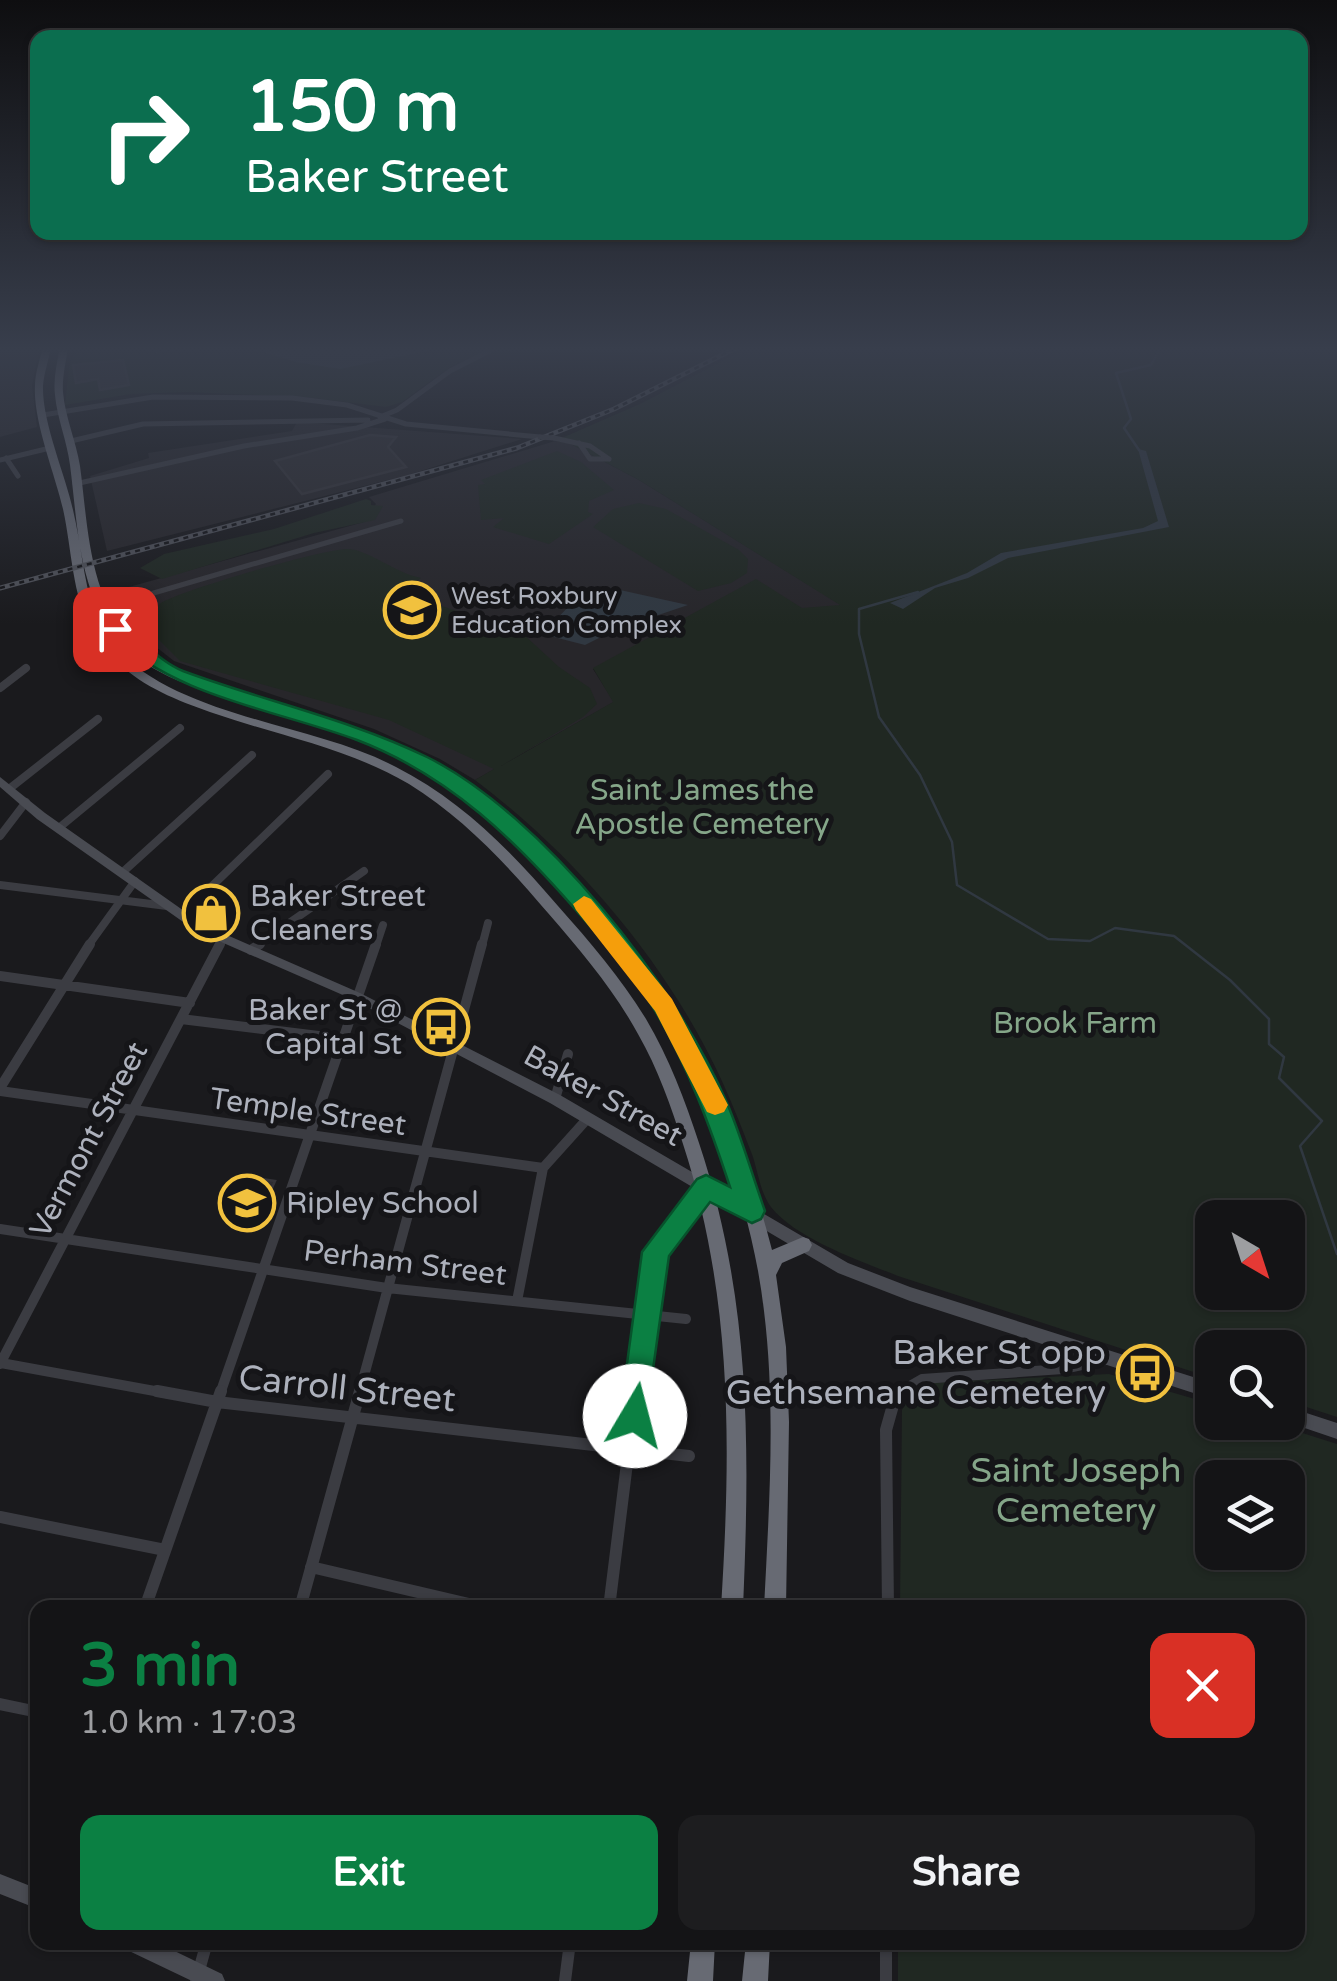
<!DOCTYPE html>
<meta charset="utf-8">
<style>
:root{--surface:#141416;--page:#1d1d1f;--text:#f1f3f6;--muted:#9d9ea1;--line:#333335;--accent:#0b8043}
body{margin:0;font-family:"Varela Round",sans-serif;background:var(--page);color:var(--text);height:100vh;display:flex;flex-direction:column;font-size:38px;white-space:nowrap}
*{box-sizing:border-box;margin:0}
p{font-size:32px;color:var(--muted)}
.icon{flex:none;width:55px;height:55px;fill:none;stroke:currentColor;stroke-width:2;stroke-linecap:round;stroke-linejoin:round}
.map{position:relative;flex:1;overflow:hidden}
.details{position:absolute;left:30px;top:1600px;width:1275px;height:350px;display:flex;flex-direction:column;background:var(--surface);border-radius:20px;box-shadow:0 2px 8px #0004,0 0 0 2px var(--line)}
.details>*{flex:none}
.banner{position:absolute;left:30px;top:30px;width:1278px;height:210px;border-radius:20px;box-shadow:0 2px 8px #0004,0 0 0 2px var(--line);background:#0b6e4f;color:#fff;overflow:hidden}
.needle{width:65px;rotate:141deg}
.controls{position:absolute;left:1195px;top:1200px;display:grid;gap:20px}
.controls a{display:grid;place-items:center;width:110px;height:110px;border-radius:20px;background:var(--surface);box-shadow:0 2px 8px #0004,0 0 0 2px var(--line);font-size:50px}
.pin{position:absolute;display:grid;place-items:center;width:85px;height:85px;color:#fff;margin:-42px;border-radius:20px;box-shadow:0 5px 15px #0006}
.me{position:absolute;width:110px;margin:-55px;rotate:8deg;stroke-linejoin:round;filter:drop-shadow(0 0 8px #0008)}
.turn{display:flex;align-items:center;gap:35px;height:210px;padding:0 50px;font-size:45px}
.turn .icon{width:130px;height:130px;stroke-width:2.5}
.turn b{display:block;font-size:70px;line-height:85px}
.round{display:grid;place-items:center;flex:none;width:105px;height:105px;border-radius:20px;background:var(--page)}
.overview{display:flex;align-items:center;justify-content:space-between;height:170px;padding:0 50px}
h1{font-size:60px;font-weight:700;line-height:75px;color:var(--accent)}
.action{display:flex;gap:20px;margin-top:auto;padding:20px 50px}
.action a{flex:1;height:115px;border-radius:20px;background:var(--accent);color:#fff;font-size:40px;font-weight:700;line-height:115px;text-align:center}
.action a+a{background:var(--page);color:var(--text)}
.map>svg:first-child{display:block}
</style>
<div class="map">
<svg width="1337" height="1981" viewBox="0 0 1337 1981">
<rect width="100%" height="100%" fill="#1a1a1d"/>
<path fill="#27262a" d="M0,347H40L32,385L37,427L0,437Z
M297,422L522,439L408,475L107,551L90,476L149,458L148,453L292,431Z
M555,441L569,443L639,480L856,614L593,669L614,702L475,780L440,759L374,729L174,661L142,636L122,606L118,590L364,522L376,504L369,497Z"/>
<path fill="#202822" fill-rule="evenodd" d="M76,347H130L164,353L237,347H492L450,367L402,402L386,407L305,397L187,392L131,394L65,405L69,367Z
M749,347H1337V1417L1288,1401V1348H1212V1378L898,1276C861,1261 796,1239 771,1207C761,1194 758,1173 753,1157C743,1131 733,1105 721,1079C667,963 577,857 475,780L494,769L389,720L180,661L148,629C148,618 152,610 161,603C178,591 329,547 349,549C370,551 396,573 421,578L410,587L415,597L522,633L559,667L590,688L597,704L583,717L501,766L613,702L593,668L756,579L802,608L840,605L639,480L569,443L555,441L642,403ZM1212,1218H1288V1292H1212Z
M557,451L581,462L614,490L589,501L588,512L593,514L549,544L493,527L504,518L481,520L478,485L485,484L481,480Z
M366,499L371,501V505L383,506L375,520L314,533L162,579L140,568L164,554L274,529Z
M639,503L666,509L739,550L748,559L747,573L731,583L698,591L593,527L613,509Z
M1109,1374L1212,1404V1422L1271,1423L1337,1444V1981H898V1943L1298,1942V1608L900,1607L902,1410L912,1390L926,1383ZM1212,1478H1288V1552H1212Z"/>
<path fill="#303841" d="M130,347H446L340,369L296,362L250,348L155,353Z
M1138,449L1146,451L1169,527L1008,558L968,578L935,588L903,609L890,603L967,573L1001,553L1143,528L1158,521Z
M602,586L688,605L617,629L585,645L546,635L545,631L571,604Z"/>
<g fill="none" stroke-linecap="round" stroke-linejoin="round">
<path stroke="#303841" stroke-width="2.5" d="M1139,450L1124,428L1131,419L1116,373L1151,365L1161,347
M918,592L859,609V634L879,717L920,775L952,842L957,885L1048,939L1090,941L1115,928L1174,936L1230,980L1269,1019V1044L1284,1057L1279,1078L1322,1121L1300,1146L1337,1254"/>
</g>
<path fill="#2e2d31" stroke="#353439" stroke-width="2.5" d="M123,360L129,385L100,390L98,379L76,383L73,365Z
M370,435L396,437L388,447L406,467L302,494L275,461Z
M255,1178L275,1181L268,1197H263L253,1220L235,1217Z"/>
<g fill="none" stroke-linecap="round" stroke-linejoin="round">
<path stroke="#3b3c42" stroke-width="5" d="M43,415L153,397L292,398L347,405L406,424L540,437
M380,417L397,410L450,371L497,347
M554,438L590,446L609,459
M71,441L143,424L368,420
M579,443L590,459H609
M6,458L18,476
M0,460L50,448
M75,484L244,446L357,428L385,419
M100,598L140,597L401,521
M135,606L144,597"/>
<path stroke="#3b3c42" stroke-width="8" d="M125,638L126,616L138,604
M0,688L26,668
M9,789L98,719
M60,827L180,728
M0,836L26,802
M124,871L252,755
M0,885L167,906
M182,915L328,774
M88,946L135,881
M219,946L223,939
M256,946L364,871
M376,946L383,925
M482,946L488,923"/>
<path stroke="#3b3c42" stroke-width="10" d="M251,950L260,944
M0,976L190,1003
M181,1019L343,1039
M0,1088L90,944
M0,1091L543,1168L588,1118
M555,1099L568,1054
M0,1229L387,1288L686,1319
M517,1301L543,1168
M1,1363L171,1394
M0,1364L220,944
M220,1394L376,944
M359,1394L482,944
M636,1394L656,1252L704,1190
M896,1394L922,1379L1063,1369L1105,1360"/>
<path stroke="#3b3c42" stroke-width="12" d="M157,1391L217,1402L689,1456
M0,1517L165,1550
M311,1567L486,1608
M145,1608L221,1391
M300,1608L360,1391
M609,1608L636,1391
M888,1608L886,1430L897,1391
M0,1704L38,1712
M886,1942V1981
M196,1981L207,1942
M565,1981L570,1942"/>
<path fill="#494b52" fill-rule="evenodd" d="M0,777L45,813L204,925L360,993L560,1095L848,1263L910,1287L1212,1383V1399L910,1301L838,1273L550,1103L352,999L196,931L37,819L0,787Z
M1288,1407L1337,1423V1439L1287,1422Z
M0,1874L38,1889V1909L0,1894Z
M122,1942H156L222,1974L225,1981H192L125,1949Z"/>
<path fill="#676a73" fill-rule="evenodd" d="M43,347H51C49,359 44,373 43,386C42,422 65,474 73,510C81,543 83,578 94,611C99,623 104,636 113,646C181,719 310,722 396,767C461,800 511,851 558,906C590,942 621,978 646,1019C669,1058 685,1100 699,1143C751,1299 750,1445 743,1608H721C731,1448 733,1298 683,1144C671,1106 658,1069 638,1034C614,990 581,951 548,913C507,865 464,818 409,784C350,749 280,736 216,714C184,703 149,690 124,668C112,657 100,647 92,632C72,595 72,550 63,509C55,474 33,421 35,386C35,373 40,359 43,347Z
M60,347H68C66,362 62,377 63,392C65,417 76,441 80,466C88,524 88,600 135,643C164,670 206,682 243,694C289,708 336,720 380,738C520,794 655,959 717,1093C741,1144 758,1196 772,1250L803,1237L809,1239L812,1245L809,1251L782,1263L776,1275L786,1347L789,1422L786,1608H764C769,1509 776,1409 764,1311C747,1166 682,1034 590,922C540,860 483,800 412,763C367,739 318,724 270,710C221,695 161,683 124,646C78,599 78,526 70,465C67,441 57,418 55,395C53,379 57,363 60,347Z
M691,1942H715L713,1981H687Z
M746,1942H770L768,1981H742Z"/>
<g stroke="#4e5057" stroke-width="5">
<path id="rail" d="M0,588L517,448L614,409L738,347"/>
</g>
<use href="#rail" stroke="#151518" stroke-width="2.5" stroke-dasharray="5" stroke-linecap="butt"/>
<path stroke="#3b3c42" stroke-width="5" d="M540,437L554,438"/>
</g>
<linearGradient id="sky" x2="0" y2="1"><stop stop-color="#0e0e10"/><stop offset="0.56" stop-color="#383e4c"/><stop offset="1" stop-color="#383e4c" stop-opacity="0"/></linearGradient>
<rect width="1337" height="624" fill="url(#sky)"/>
<path fill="#0b8043" stroke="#07532c" stroke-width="2.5" d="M115,624C135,631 157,661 183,671C264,701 349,719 427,757C542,814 677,986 727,1103C742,1138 752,1175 765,1211L761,1219L752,1223L710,1202L669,1256L645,1426L635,1430L625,1426L620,1416L642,1252L697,1179L706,1175L730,1187C710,1126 688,1067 656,1012C635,978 608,946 581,916C517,842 451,776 357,740C273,709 175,697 109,633V625Z"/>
<path fill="#f59e0b" d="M584,896L591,899L672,999L728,1105L724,1112L715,1115L707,1112L655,1011L576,910L573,904Z"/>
<defs>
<g id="school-ring" transform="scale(2.875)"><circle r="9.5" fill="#151518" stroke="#f1c13e" stroke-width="1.5"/><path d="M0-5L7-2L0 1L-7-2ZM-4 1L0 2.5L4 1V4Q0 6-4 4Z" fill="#f1c13e"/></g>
<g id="shop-ring" transform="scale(2.875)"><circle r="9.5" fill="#151518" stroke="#f1c13e" stroke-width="1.5"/><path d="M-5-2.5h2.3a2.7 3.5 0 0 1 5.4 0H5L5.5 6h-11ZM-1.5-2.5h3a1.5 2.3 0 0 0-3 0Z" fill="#f1c13e"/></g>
<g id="bus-ring" transform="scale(2.875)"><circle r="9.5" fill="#151518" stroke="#f1c13e" stroke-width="1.5"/><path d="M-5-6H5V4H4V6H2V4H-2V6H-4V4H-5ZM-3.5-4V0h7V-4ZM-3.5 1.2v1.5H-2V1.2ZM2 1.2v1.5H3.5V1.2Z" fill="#f1c13e"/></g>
</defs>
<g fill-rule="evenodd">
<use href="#school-ring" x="412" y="610"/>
<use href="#shop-ring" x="211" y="913"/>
<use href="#bus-ring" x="441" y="1027"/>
<use href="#school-ring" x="247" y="1203"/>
<use href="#bus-ring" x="1145" y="1373"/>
</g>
<g text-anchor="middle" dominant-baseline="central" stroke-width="10" stroke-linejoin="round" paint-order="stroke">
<g font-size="25" fill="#adb1bc" stroke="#151518" text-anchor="start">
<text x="451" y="596">West Roxbury<tspan x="451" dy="29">Education Complex</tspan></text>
</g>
<g font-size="30" fill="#85a689" stroke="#151518">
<text x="702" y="790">Saint James the<tspan x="702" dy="34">Apostle Cemetery</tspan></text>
<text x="1075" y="1023">Brook Farm</text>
</g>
<g font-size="30" fill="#adb1bc" stroke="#151518" text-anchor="start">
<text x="250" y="896">Baker Street<tspan x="250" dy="34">Cleaners</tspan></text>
<text x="402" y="1010" text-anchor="end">Baker St @<tspan x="402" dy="34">Capital St</tspan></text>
<text x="286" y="1203">Ripley School</text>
</g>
<g font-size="30" fill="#adb1bc" stroke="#151518">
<text transform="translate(603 1096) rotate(29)">Baker Street</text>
<text transform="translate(308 1112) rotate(8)">Temple Street</text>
<text transform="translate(89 1140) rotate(-62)">Vermont Street</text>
<text transform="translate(405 1263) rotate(7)">Perham Street</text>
</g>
<g font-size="35" fill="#adb1bc" stroke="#151518" text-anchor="end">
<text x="1106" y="1353">Baker St opp<tspan x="1106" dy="40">Gethsemane Cemetery</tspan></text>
</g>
<g font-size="35" fill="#adb1bc" stroke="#151518">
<text transform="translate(347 1389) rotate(6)">Carroll Street</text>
</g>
<g font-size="35" fill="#85a689" stroke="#151518">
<text x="1076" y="1471">Saint Joseph<tspan x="1076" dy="40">Cemetery</tspan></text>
</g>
</g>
</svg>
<div class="controls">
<a><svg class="needle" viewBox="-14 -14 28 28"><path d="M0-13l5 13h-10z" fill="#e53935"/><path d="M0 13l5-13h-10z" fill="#9d9ea1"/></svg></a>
<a><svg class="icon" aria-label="search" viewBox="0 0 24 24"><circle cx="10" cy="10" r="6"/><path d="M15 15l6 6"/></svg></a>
<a><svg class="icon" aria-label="layers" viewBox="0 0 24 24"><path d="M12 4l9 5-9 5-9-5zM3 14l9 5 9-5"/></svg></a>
</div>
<div class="pin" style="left:115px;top:629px;background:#d93025"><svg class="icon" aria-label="arrive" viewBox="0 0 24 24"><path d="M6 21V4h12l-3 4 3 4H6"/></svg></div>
<svg class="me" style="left:635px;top:1416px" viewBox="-20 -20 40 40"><circle r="19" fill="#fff"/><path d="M0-13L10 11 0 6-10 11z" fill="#0b8043"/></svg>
<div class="banner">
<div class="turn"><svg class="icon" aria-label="right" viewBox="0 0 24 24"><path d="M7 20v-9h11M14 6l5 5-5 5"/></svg><div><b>150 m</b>Baker Street</div></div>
</div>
<section class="details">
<div class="overview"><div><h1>3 min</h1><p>1.0 km · 17:03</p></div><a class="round" style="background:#d93025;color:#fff"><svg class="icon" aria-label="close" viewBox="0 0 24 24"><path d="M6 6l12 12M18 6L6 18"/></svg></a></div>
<div class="action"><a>Exit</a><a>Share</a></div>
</section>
</div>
